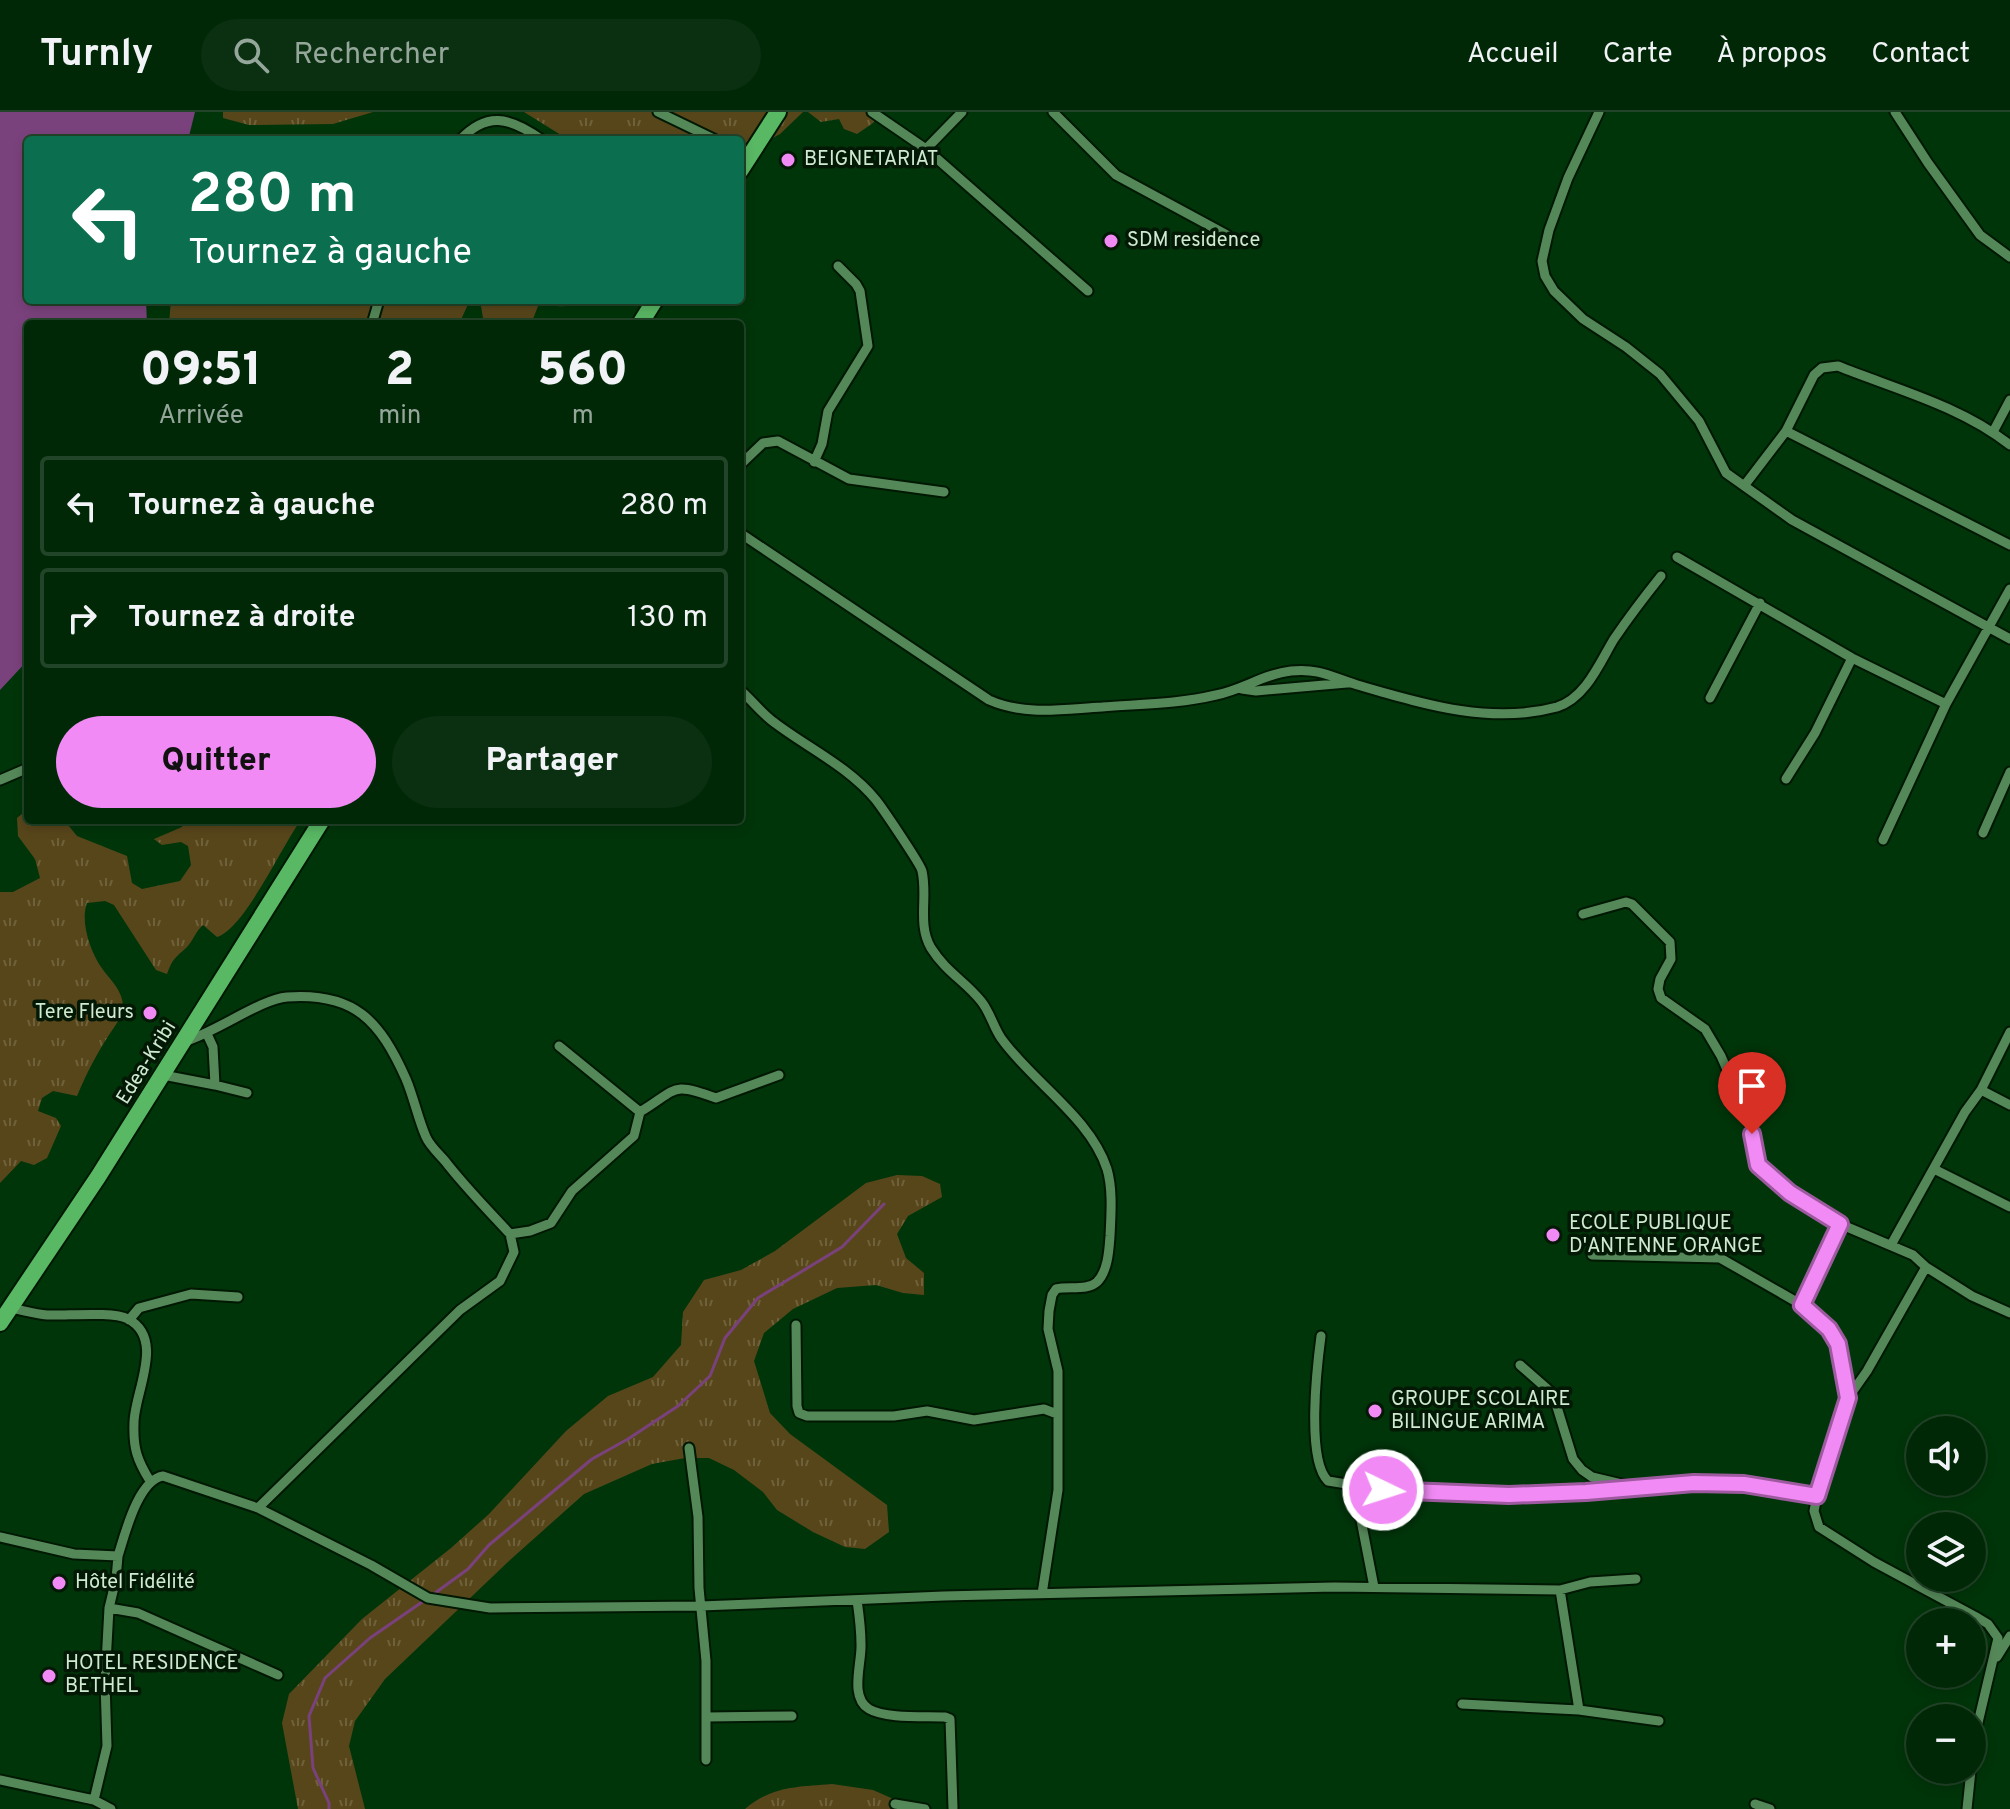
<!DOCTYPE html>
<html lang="fr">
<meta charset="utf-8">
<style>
:root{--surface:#002807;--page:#0a3011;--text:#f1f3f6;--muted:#95a69b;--line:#224428;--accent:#f18af4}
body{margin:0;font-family:Overpass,sans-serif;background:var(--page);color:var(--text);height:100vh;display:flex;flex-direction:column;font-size:30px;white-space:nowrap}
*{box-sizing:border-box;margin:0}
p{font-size:26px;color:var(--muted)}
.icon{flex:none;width:44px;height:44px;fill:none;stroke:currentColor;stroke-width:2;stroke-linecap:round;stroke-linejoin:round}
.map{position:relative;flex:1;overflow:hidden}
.drawer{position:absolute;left:24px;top:208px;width:720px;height:504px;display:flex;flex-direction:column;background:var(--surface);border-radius:8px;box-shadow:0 4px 12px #0003,0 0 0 2px var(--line)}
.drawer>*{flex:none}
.top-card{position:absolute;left:24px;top:24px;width:720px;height:168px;border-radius:8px;box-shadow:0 4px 12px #0003,0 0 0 2px var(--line);background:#0b6e4f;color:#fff;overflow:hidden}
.buttons{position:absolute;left:1906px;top:1304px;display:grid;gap:16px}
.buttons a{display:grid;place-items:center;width:80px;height:80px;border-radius:50%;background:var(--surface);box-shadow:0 4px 12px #0003,0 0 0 2px var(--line);font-size:40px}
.pin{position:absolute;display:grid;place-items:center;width:68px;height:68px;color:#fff;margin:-82px -34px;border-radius:50% 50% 50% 0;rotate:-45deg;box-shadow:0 0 8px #0007}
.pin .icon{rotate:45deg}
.me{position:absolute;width:88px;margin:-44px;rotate:94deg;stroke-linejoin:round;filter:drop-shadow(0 0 6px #0008)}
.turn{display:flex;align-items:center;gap:28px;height:168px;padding:0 32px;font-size:36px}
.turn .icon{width:104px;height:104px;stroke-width:2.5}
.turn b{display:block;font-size:56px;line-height:68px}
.eta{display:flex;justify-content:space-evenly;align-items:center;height:136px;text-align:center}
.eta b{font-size:48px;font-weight:800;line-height:56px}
.action{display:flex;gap:16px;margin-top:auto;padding:16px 32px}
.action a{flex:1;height:92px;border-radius:48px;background:var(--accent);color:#111;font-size:32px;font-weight:800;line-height:92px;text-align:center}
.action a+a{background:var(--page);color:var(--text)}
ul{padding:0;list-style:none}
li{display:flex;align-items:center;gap:24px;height:100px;margin:0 16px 12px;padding:0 16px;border:4px solid var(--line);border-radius:8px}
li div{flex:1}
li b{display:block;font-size:30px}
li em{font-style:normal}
header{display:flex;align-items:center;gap:48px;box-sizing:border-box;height:112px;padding:0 40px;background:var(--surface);border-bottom:2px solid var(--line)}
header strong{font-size:38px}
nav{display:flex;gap:44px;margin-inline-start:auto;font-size:28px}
.search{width:560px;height:72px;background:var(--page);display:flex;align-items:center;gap:20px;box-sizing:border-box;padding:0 28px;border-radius:44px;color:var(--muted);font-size:30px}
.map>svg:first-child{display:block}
</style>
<header>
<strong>Turnly</strong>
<div class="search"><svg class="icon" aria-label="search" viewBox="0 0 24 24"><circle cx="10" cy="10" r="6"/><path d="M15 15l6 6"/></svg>Rechercher</div>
<nav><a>Accueil</a><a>Carte</a><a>À propos</a><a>Contact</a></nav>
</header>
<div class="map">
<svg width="2010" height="1697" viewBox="0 0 2010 1697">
<defs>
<pattern id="grass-tufts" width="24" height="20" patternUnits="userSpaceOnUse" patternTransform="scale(2)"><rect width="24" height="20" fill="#58461b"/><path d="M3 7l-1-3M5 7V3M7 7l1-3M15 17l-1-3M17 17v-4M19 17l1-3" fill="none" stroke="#6f613b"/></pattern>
</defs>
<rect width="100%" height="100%" fill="#003509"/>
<path fill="url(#grass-tufts)" d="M223,0H373L333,12L249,13L223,6Z
M524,0H803L780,22L740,44V28H569Z
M808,0H878L873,11L857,22L844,17L839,7L821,10Z
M171,188H470L459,212H169Z
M480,188H575C564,199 554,193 540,189L531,212H484Z
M28,697V708H64L77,724L127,744L132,771L142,777L180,769L191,753L188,734L181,730L162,733L154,727L182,715L185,708H301C281,735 245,816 217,825L203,813C195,820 193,829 187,835C175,846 173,846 167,862L156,858L114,793L105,789L87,791C80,809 90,839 101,855C110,868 124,879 123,897C123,903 118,909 115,914C99,937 88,958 77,984L53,979L42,986L38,999L56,1006L61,1014L47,1046L34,1053L21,1049L0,1071V780H13L40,766L35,747L18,724L17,706Z
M897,1063L922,1064L940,1072L942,1085L908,1104L897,1122L906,1146L924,1161V1183L903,1181L876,1173L837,1176L793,1197L764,1221L754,1249L770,1301L790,1322L887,1393L889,1420L865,1437L845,1435L813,1420L777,1398L763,1380L734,1358L709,1346H685L652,1352L584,1382L510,1448L385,1567L355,1609L349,1634L365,1697H298L282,1611L289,1582L362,1507L451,1436L489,1402L566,1319L608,1284L653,1265L681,1233L683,1200L704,1168L741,1158L775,1139L866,1071Z
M832,1672L873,1678L916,1697H745C772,1674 797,1675 832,1672Z"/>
<path fill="#7a427c" d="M0,0H195L188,28H28V188H146L147,212H28V548L0,578Z"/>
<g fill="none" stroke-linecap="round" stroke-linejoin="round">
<path stroke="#7a427c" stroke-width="3" d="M431,1484L468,1457L489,1433L592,1347L628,1327L678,1294L710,1264L725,1226L758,1186L842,1135L884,1092
M329,1697V1691L313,1656L309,1604L325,1566L370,1526L425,1488"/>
<g stroke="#011803" stroke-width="13">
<path id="street" d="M658,0L716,28
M872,0L926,37L1088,179
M1053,0L1116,63L1227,123
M1599,0L1568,66L1549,118L1542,149L1545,164L1554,179L1583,207L1626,235L1660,262L1699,309L1726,361L1792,408L2010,527
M1895,0L1928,51L1980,123L2010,145
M460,28C486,0 509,4 542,28
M926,37L962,0
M372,212L379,188
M1786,319L2010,433
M1993,320L2010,288
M814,350L822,332L828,299L868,234L860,179L856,172L838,154
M740,353L763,331L778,329L849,367L944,380
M1744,374L1786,319L1814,263L1822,256L1838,254C1895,277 1961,294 2010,333
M740,421L989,588C1025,604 1063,597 1102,595C1140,592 1178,592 1216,583C1242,578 1264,562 1291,559C1321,556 1333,566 1361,574C1423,592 1491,613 1557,595C1586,586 1600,550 1614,527C1629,505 1645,484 1661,464
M1677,445L1852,546L1946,592
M1242,577L1256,579L1347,571
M740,578C752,588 762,602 775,611C808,636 849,655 876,688C883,697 921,753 922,759C928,785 917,812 931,836C946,860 965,869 981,889C990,900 993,914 1001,926C1032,970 1090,1005 1107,1057C1113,1077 1111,1103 1110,1124C1109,1138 1108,1159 1097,1170C1087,1179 1069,1174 1056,1177L1052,1183L1049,1199L1048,1217L1058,1259V1378L1042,1482
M1710,586L1760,491
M1786,667L1815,621L1852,546
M0,668L28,656
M1983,721L2010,660
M1883,728L1946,592L2010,477
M1583,802L1626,790L1632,792L1670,830L1671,847L1660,867L1658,877L1661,886L1705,917L1721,944L1749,1008L1758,1053L1790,1081L1840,1112L1913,1143L1926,1155L1867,1259L1848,1286L1817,1384L1814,1399L1819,1415L1874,1450L1978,1506L1988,1512L1998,1526L1977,1615L1972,1654
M207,922L213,935L215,973L247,981
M186,929C216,920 261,887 287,885C355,880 380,909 406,967C414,986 418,1007 426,1025C430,1034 439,1042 445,1049C465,1075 488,1098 510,1122L530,1119L551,1111L572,1079L634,1024L640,1000C678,977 671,969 716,986L779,963
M559,934L640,1000
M163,963L215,973
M1981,978L2010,993
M1934,1057L2010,1095
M1840,1112L1802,1193L1829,1217L1838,1232L1848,1286
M1891,1133L1965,1000L1981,978L2010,920
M1592,1143L1720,1146L1802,1193
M1926,1155L1972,1184L2010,1201
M10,1196C22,1198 34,1202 47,1203C66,1204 112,1199 128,1207C166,1227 134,1281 134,1311C133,1336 137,1348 150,1369
M129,1208L139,1196L191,1182L238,1185
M796,1213L797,1294L799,1301L807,1304H894L927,1299L974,1308L1044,1297L1057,1302
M1321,1224C1317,1254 1306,1348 1328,1369L1359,1374
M1520,1253L1553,1282L1573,1347L1582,1358L1592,1365L1630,1374
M689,1336L698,1405L699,1476L706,1549V1648
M258,1396L460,1198L500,1169L514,1140L510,1122
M0,1425L74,1442L118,1444C125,1422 138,1368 163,1364L258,1396L371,1453L428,1486L490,1496L701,1494L944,1484L1334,1475L1560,1478L1590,1470L1636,1467
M1374,1475L1360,1403L1359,1374C1433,1386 1510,1385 1585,1380C1622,1378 1658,1372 1695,1371C1736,1370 1776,1377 1817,1384
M857,1488C859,1502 861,1517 861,1532C862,1551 849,1585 869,1597C886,1607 925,1604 945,1605L950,1607L953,1696
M109,1496L138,1501L278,1563
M1997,1545L2010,1524
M1462,1592L1579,1598L1560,1478
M1579,1598L1659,1609
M707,1605L792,1604
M0,1668L94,1688L107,1634L105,1570L109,1496L116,1467L118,1444
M94,1688L111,1697
M895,1692L925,1697
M1755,1692L1770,1697
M1967,1697L1971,1658"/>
</g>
<g stroke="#011803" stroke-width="20">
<path id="highway" d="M740,59L778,0
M640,212L655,188
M0,1211L98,1065L322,708"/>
</g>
<use href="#street" stroke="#558859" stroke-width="9"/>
<use href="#highway" stroke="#59b864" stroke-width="16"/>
</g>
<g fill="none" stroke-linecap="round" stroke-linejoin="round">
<g stroke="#9d5a9f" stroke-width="20">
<path id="route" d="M1383,1378L1509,1383L1586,1380L1694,1371L1744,1372L1817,1384L1848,1286L1838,1232L1829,1217L1802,1193L1840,1112L1790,1081L1758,1053L1752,1022"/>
</g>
<use href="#route" stroke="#f18af4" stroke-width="14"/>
</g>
<g fill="#f18af4" stroke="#041806" stroke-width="3">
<circle cx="788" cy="48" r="8"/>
<circle cx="1111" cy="129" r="8"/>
<circle cx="150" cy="901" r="8"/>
<circle cx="1553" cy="1123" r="8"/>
<circle cx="1375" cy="1299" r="8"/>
<circle cx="59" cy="1471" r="8"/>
<circle cx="49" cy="1564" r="8"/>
</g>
<g text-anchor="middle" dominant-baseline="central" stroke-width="7" stroke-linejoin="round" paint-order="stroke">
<g font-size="20" fill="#cfead0" stroke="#041806" text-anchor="start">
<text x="804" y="48">BEIGNETARIAT</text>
<text x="1127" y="129">SDM residence</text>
<text x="134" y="901" text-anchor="end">Tere Fleurs</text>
<text x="1569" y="1112">ECOLE PUBLIQUE<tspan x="1569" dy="23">D'ANTENNE ORANGE</tspan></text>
<text x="1391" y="1288">GROUPE SCOLAIRE<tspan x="1391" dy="23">BILINGUE ARIMA</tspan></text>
<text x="75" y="1471">Hôtel Fidélité</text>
<text x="65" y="1552">HOTEL RESIDENCE<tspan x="65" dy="23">BETHEL</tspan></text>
</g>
<g font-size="20" fill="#cfead0" stroke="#041806">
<text transform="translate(147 951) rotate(-58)">Edea-Kribi</text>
</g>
</g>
</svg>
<div class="buttons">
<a><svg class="icon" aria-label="sound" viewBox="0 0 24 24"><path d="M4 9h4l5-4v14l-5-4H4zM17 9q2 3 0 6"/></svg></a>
<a><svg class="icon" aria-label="layers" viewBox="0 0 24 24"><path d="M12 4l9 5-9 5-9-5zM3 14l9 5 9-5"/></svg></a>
<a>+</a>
<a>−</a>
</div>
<div class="pin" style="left:1752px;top:1022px;background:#d93025"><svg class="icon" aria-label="arrive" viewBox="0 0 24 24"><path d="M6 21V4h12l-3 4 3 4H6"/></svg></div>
<svg class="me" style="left:1383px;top:1378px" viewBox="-20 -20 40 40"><circle r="17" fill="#f18af4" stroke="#fff" stroke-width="3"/><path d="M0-11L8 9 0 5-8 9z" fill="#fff"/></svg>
<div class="top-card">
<div class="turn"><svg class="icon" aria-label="left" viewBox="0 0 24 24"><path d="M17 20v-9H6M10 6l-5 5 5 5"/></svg><div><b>280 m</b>Tournez à gauche</div></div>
</div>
<section class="drawer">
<div class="eta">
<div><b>09:51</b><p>Arrivée</p></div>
<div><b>2</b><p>min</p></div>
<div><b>560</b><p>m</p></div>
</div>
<ul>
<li><svg class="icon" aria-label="left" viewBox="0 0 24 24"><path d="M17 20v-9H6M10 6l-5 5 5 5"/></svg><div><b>Tournez à gauche</b></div><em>280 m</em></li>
<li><svg class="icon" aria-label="right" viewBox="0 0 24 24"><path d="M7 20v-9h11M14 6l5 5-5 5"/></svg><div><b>Tournez à droite</b></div><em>130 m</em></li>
</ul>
<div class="action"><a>Quitter</a><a>Partager</a></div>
</section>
</div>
